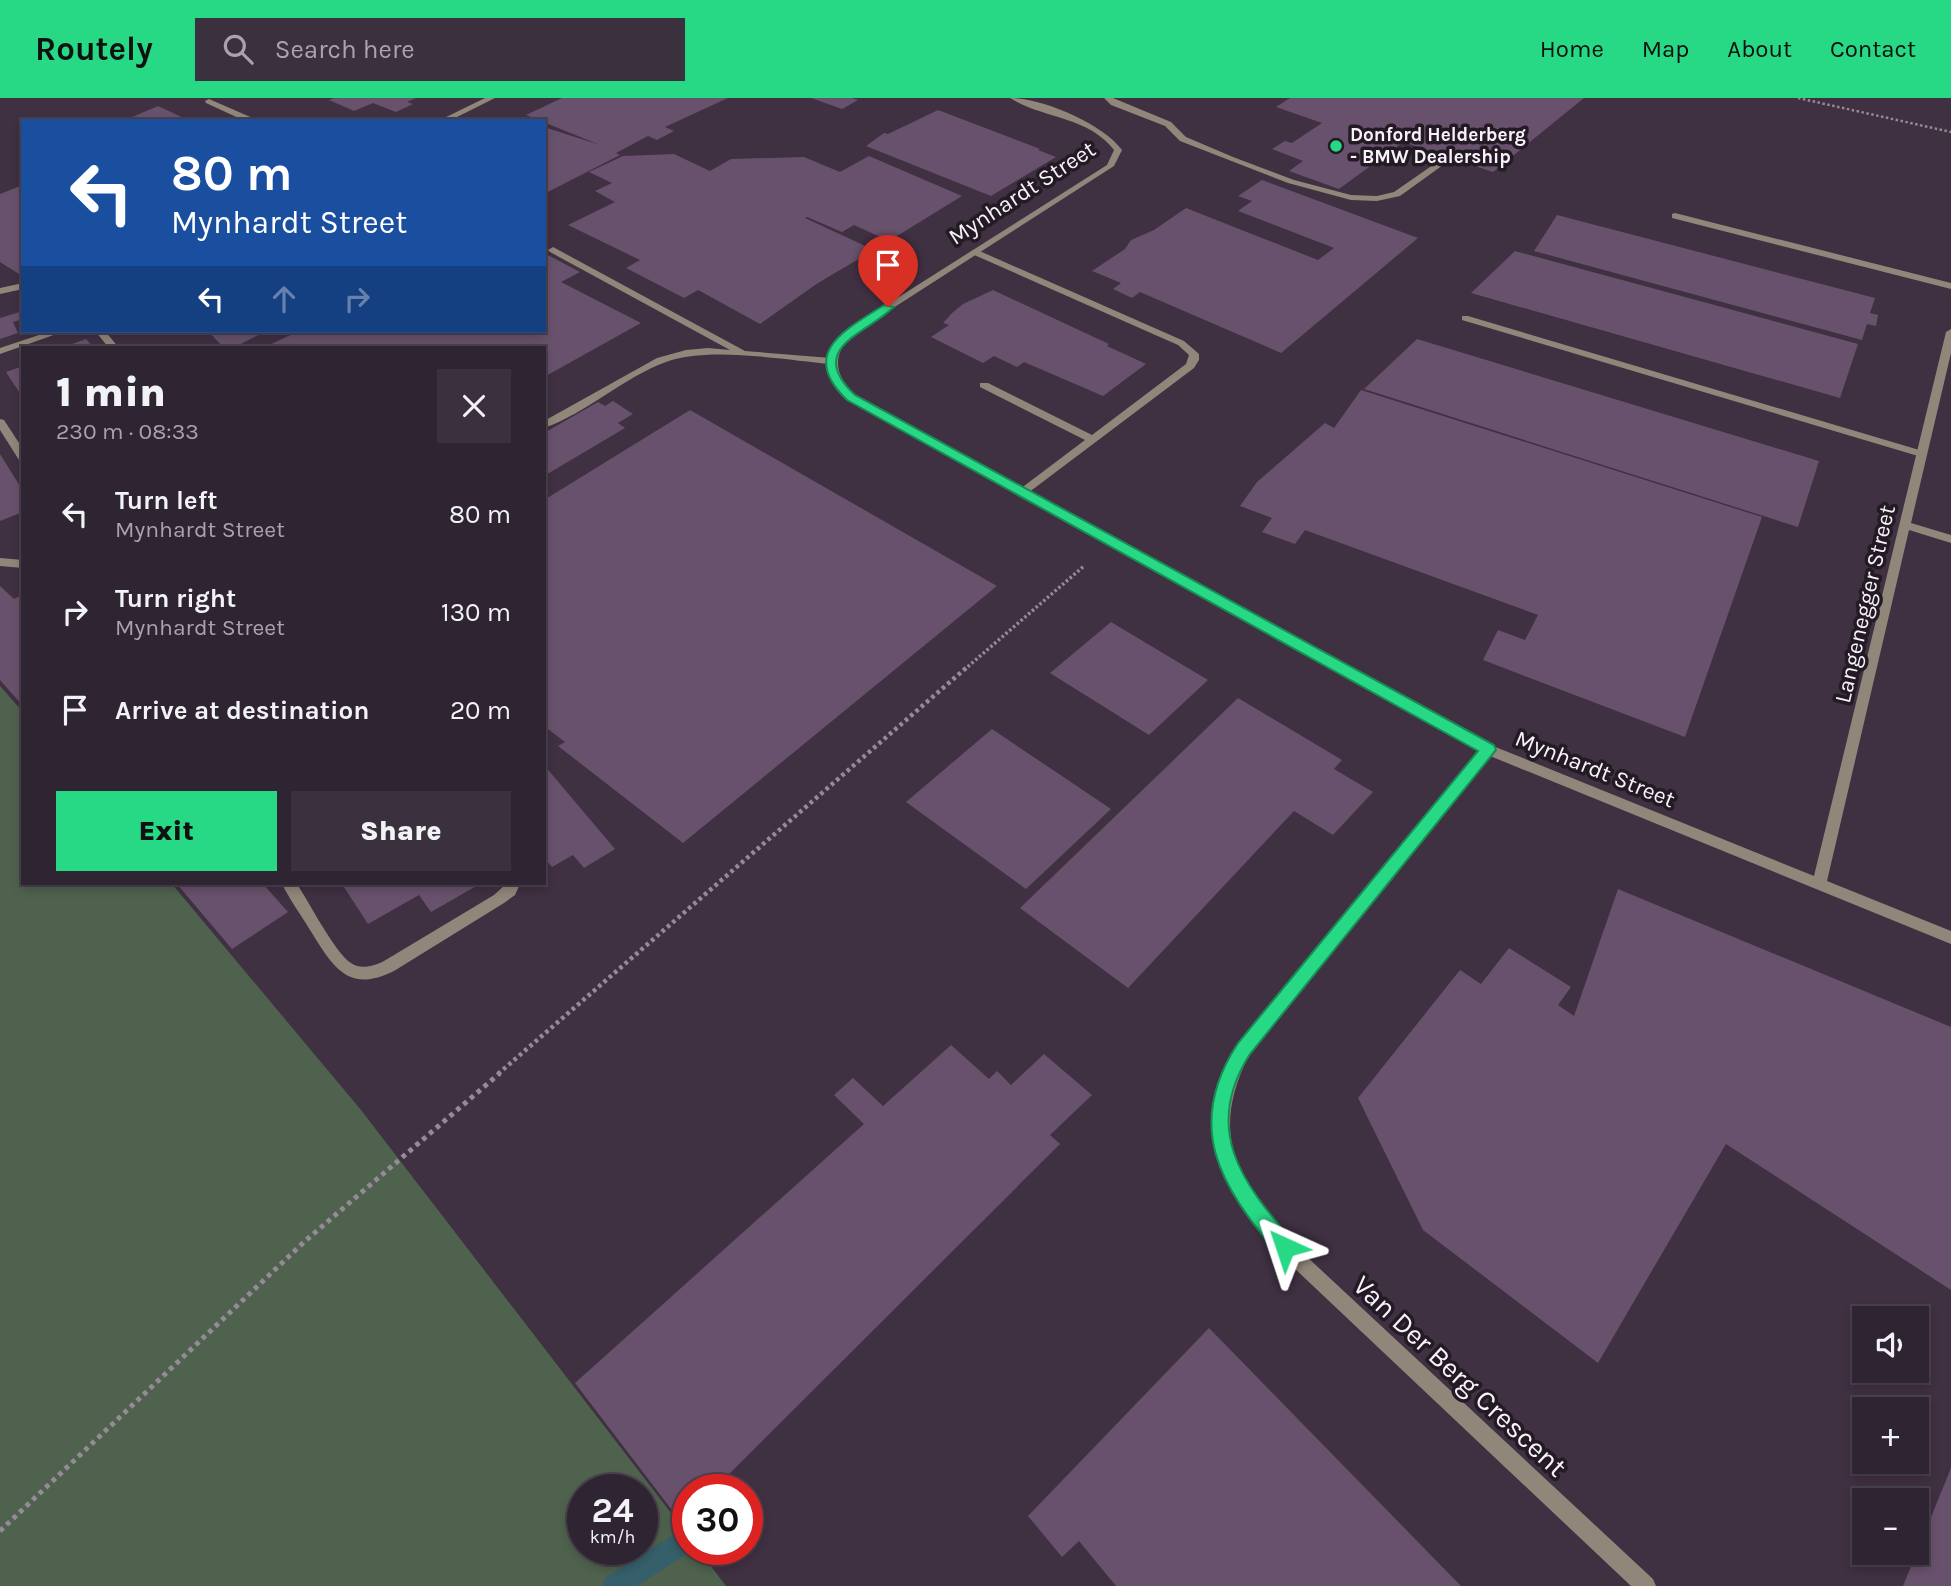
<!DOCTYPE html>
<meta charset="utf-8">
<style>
:root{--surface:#2f2432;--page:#3b303e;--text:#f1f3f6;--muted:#a7a4ac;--line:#4a414d;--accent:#27d885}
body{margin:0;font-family:Karla,sans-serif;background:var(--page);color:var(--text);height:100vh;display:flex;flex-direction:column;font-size:26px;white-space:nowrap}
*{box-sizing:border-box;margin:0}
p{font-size:23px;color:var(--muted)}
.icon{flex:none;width:38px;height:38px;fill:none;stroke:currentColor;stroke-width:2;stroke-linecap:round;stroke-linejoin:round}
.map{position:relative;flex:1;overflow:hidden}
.sheet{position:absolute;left:21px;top:248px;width:525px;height:539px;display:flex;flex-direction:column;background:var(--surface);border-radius:0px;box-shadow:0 4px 10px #0003,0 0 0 2px var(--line)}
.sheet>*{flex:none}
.guide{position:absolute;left:21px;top:21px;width:525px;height:214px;border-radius:0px;box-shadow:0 4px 10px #0003,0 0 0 2px var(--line);background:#1a4fa0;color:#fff;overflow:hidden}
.tools{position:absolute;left:1852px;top:1208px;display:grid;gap:14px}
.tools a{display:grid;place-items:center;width:77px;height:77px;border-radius:0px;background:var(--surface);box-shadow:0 4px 10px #0003,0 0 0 2px var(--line);font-size:35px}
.speed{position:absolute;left:567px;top:1376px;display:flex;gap:14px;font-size:35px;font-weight:700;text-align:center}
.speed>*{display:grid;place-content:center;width:91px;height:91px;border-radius:50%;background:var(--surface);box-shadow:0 4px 10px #0003,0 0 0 2px var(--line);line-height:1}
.speed small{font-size:18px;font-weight:400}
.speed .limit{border:10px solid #d22;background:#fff;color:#111}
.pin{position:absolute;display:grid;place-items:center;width:60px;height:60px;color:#fff;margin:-72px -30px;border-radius:50% 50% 50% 0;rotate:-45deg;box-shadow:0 0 7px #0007}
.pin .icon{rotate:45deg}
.me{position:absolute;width:77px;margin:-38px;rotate:318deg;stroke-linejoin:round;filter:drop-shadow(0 0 5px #0008)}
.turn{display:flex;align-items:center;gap:24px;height:147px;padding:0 35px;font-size:32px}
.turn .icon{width:91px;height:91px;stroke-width:2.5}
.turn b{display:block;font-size:49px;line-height:60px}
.lanes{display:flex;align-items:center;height:66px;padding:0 35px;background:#0003;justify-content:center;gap:35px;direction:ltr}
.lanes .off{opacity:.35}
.round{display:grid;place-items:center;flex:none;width:74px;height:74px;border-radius:0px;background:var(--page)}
.head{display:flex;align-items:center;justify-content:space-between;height:119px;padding:0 35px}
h1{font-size:42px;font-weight:800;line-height:52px}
.action{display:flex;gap:14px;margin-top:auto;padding:14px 35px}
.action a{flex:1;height:80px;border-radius:0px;background:var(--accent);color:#111;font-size:28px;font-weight:800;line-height:80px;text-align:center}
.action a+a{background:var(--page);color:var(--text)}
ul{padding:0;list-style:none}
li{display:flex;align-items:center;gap:21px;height:98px;padding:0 35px}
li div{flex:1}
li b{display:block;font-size:26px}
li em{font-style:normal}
header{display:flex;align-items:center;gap:42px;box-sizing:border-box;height:98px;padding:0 35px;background:var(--accent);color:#111}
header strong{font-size:33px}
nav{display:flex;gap:38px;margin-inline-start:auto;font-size:24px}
.search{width:490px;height:63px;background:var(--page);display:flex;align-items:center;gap:18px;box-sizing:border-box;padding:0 24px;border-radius:0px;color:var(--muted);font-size:26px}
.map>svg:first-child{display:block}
</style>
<header>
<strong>Routely</strong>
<div class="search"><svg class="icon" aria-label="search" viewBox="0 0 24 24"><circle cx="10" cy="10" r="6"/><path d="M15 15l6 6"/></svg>Search here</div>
<nav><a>Home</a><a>Map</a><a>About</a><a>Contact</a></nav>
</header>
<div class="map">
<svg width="1951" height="1488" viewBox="0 0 1951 1488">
<rect width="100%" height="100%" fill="#3f3042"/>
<path fill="#4e624d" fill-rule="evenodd" d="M0,588L23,614V786H172L361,1012L688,1437V1451H698L726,1488H0ZM583,1391H642V1451H583Z"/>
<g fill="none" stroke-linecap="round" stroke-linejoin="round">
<path fill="#355f6a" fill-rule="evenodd" d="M688,1428V1451H694L637,1488H602L606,1479Z"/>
</g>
<path fill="#68516c" d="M334,0H416L407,4L413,6L396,14L373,5L354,13L329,2Z
M562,0H728L665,29L674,33L657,42L648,38L616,55L620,57L544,96V29L600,47L526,17Z
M811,0H852L858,2L842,11Z
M1290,0H1584L1493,74L1403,44L1339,91L1289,73L1303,63L1272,51L1285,43L1292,45L1322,25L1276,9Z
M158,8L190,23H123Z
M938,12L1040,51L1038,52L1056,59L991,98L866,48L884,35L888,36Z
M674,56L710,73L731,61L804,59L840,74L869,58L962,98L889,143L854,127L842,134L807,119L805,120L874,152L818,185L760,226L698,192L684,200L626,170L640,162L568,127L615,104L595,93L612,85L589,74L623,58Z
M1262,82L1418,140L1281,255L1140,194L1132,200L1113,191L1121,185L1092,173L1125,151L1131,142L1154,132L1186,110L1318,162L1334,150L1238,113L1252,103L1238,98Z
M23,87V174L19,176L0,164V96Z
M1557,117L1875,200L1870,215L1878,217L1876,228L1867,226L1862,242L1534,153Z
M1515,153L1858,246L1840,300L1471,195Z
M544,155L580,174L561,184L641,225L544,279V250H263L299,233H544Z
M993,192L1109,246L1107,248L1146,266L1103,298L1024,264L1017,269L994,258L983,265L931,239L949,227L943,225L952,215L963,206Z
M23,213V221L13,224L18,235L0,241V220Z
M208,233H266L233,250H224Z
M86,241L94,250H61Z
M1417,241L1819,363L1798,429L1364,291Z
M23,268V300L6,274Z
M1361,292L1762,419L1685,639L1483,562L1498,532L1525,542L1538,517L1305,432L1295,446L1262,434L1272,420L1240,408L1257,384L1325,325L1334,330Z
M613,303L633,316L618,325L625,330L544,378V335L598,304L605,308Z
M690,312L997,488L683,745L558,648L565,644L544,628V402Z
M0,356L23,393V414L0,423Z
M0,488L14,501L20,498L23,501V608L0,582Z
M1111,524L1208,582L1149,637L1050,575Z
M1238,600L1342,662L1334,671L1373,694L1333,737L1294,713L1128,890L1020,810Z
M992,631L1111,711L1026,791L906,704Z
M544,667L615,751L584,770L573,757L552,769L544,759Z
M177,786H263L288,814L232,851Z
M342,786H480L431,814L419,797L368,826Z
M1618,791L1951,929V1192L1726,1046L1598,1265L1423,1132L1358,1000L1460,872L1481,886L1509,850L1571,889L1558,907L1574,918Z
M951,947L989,981L997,973L1011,987L1044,956L1092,997L1050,1037L1060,1046L714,1391H688V1417L681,1424L575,1285L864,1026L834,997L853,980L883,1008Z
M1209,1230L1461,1488H1116L1079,1443L1062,1459L1028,1418Z
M1951,1370V1488H1903Z"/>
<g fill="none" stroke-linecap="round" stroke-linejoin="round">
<path stroke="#968998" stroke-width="2.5" stroke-dasharray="2.5 2.5" stroke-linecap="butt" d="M1798,0L1951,34"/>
<path stroke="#968998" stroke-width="3.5" stroke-dasharray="2.5 2.5" stroke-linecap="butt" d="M964,572L1084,468"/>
<path stroke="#968998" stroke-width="4.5" stroke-dasharray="3.5 3.5" stroke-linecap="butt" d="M498,976L966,570"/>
<path stroke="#968998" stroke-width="5" stroke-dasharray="4.5 4.5" stroke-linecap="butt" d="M0,1433L304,1144L500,975"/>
<path fill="#91867a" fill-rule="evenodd" d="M1104,0H1113L1171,24L1186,39L1233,59L1294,82L1351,97L1377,98L1394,94L1443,60L1450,62L1400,98L1377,103L1351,102L1288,85L1180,43L1165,28L1111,7Z
M209,1L255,21L256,23H245L206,5L205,3Z
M1675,115L1951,185V191L1672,120V116Z
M553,149L745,253L831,260L836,263L831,266C785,262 708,248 666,264C624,279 587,315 544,330V323L657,260L686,252L708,250L730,252L550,154L548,152Z
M975,151L1184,243L1199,256V262L1194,270L1024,398L1018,394L1020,391L1085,342L980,289V285H988L1092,337L1186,266L1189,257L1178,247L972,156L970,154Z
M23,185V191L0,196V190Z
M1462,218H1468L1926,354L1927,356L1926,358H1918L1462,222Z
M51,233H65L0,256V250Z
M95,233H105L119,250H109Z
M0,321L4,322L23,351V363L19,362L0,332Z
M0,460L23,462V470L0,468Z
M282,786H297C309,804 335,855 351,865C361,872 374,868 384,863L494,797L506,786H520L515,797L504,805L394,873C348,896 333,869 310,832C301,817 290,802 282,786Z"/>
<path fill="#91867a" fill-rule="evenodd" d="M485,0H495L449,23H438Z
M1010,0C1043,0 1103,26 1122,52L1114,68L848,239C832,262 836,278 855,297L1493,648L1814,778L1946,234L1951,231V255L1911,425L1951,437V445L1909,432L1827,783L1951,833V846L1490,658L1250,955C1204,1045 1244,1091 1305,1157L1653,1481L1656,1488H1631L1293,1169C1254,1127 1205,1073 1213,1010C1216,986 1228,966 1238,945L1479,653L847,301C824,276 821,263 842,235L1107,67L1114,52C1088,18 1043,21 1010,0Z"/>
</g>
<path fill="#27d885" stroke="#198c56" stroke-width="2" d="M884,207L894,209C866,236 805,250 855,297L1494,647L1496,652L1250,956C1202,1031 1242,1085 1292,1142L1295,1149L1292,1156L1285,1159L1278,1156C1221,1089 1183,1029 1238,945L1478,653L847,302C798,255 845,232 884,207Z"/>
<circle fill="#27d885" stroke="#221b23" stroke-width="2.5" cx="1336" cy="48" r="7"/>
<g text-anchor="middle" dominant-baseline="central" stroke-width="7" stroke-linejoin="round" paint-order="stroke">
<g font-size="19" font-weight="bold" fill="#fbf1fd" stroke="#221b23" text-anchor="start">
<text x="1350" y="37">Donford Helderberg<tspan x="1350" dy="22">- BMW Dealership</tspan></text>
</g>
<g font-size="23" fill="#fbf1fd" stroke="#221b23">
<text transform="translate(1022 95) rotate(-33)">Mynhardt Street</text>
<text transform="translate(1865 506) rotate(-77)">Langenegger Street</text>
<text transform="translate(1595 671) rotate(22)">Mynhardt Street</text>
</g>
<g font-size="28" fill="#fbf1fd" stroke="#221b23">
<text transform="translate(1460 1278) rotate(43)">Van Der Berg Crescent</text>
</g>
</g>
</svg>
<div class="tools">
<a><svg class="icon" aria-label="sound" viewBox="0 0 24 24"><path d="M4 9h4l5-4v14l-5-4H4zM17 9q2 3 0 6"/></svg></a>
<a>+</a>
<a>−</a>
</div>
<div class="speed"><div>24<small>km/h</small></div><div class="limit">30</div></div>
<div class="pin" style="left:888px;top:209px;background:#d93025"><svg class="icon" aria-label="arrive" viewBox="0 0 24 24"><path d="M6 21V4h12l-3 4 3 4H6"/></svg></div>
<svg class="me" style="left:1285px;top:1149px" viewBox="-20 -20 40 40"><path d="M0-17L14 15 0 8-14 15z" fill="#27d885" stroke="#fff" stroke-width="4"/></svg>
<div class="guide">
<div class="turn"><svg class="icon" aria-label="left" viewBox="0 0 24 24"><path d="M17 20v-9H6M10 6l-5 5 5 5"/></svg><div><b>80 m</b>Mynhardt Street</div></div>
<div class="lanes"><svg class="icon" aria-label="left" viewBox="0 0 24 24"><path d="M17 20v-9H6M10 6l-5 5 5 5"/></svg><svg class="icon off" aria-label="ahead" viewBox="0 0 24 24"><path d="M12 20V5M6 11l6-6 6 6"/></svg><svg class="icon off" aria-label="right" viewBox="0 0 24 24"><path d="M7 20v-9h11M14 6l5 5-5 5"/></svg></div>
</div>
<section class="sheet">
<div class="head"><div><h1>1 min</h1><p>230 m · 08:33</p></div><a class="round"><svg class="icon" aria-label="close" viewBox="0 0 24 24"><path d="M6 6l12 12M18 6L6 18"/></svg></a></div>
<ul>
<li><svg class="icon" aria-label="left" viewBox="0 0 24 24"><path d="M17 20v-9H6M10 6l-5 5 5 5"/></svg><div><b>Turn left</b><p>Mynhardt Street</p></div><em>80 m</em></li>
<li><svg class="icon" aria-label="right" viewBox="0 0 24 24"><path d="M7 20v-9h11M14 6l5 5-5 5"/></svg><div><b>Turn right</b><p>Mynhardt Street</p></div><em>130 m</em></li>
<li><svg class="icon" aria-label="arrive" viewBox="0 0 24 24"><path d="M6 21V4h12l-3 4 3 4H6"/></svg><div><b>Arrive at destination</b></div><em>20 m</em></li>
</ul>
<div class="action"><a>Exit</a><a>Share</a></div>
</section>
</div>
